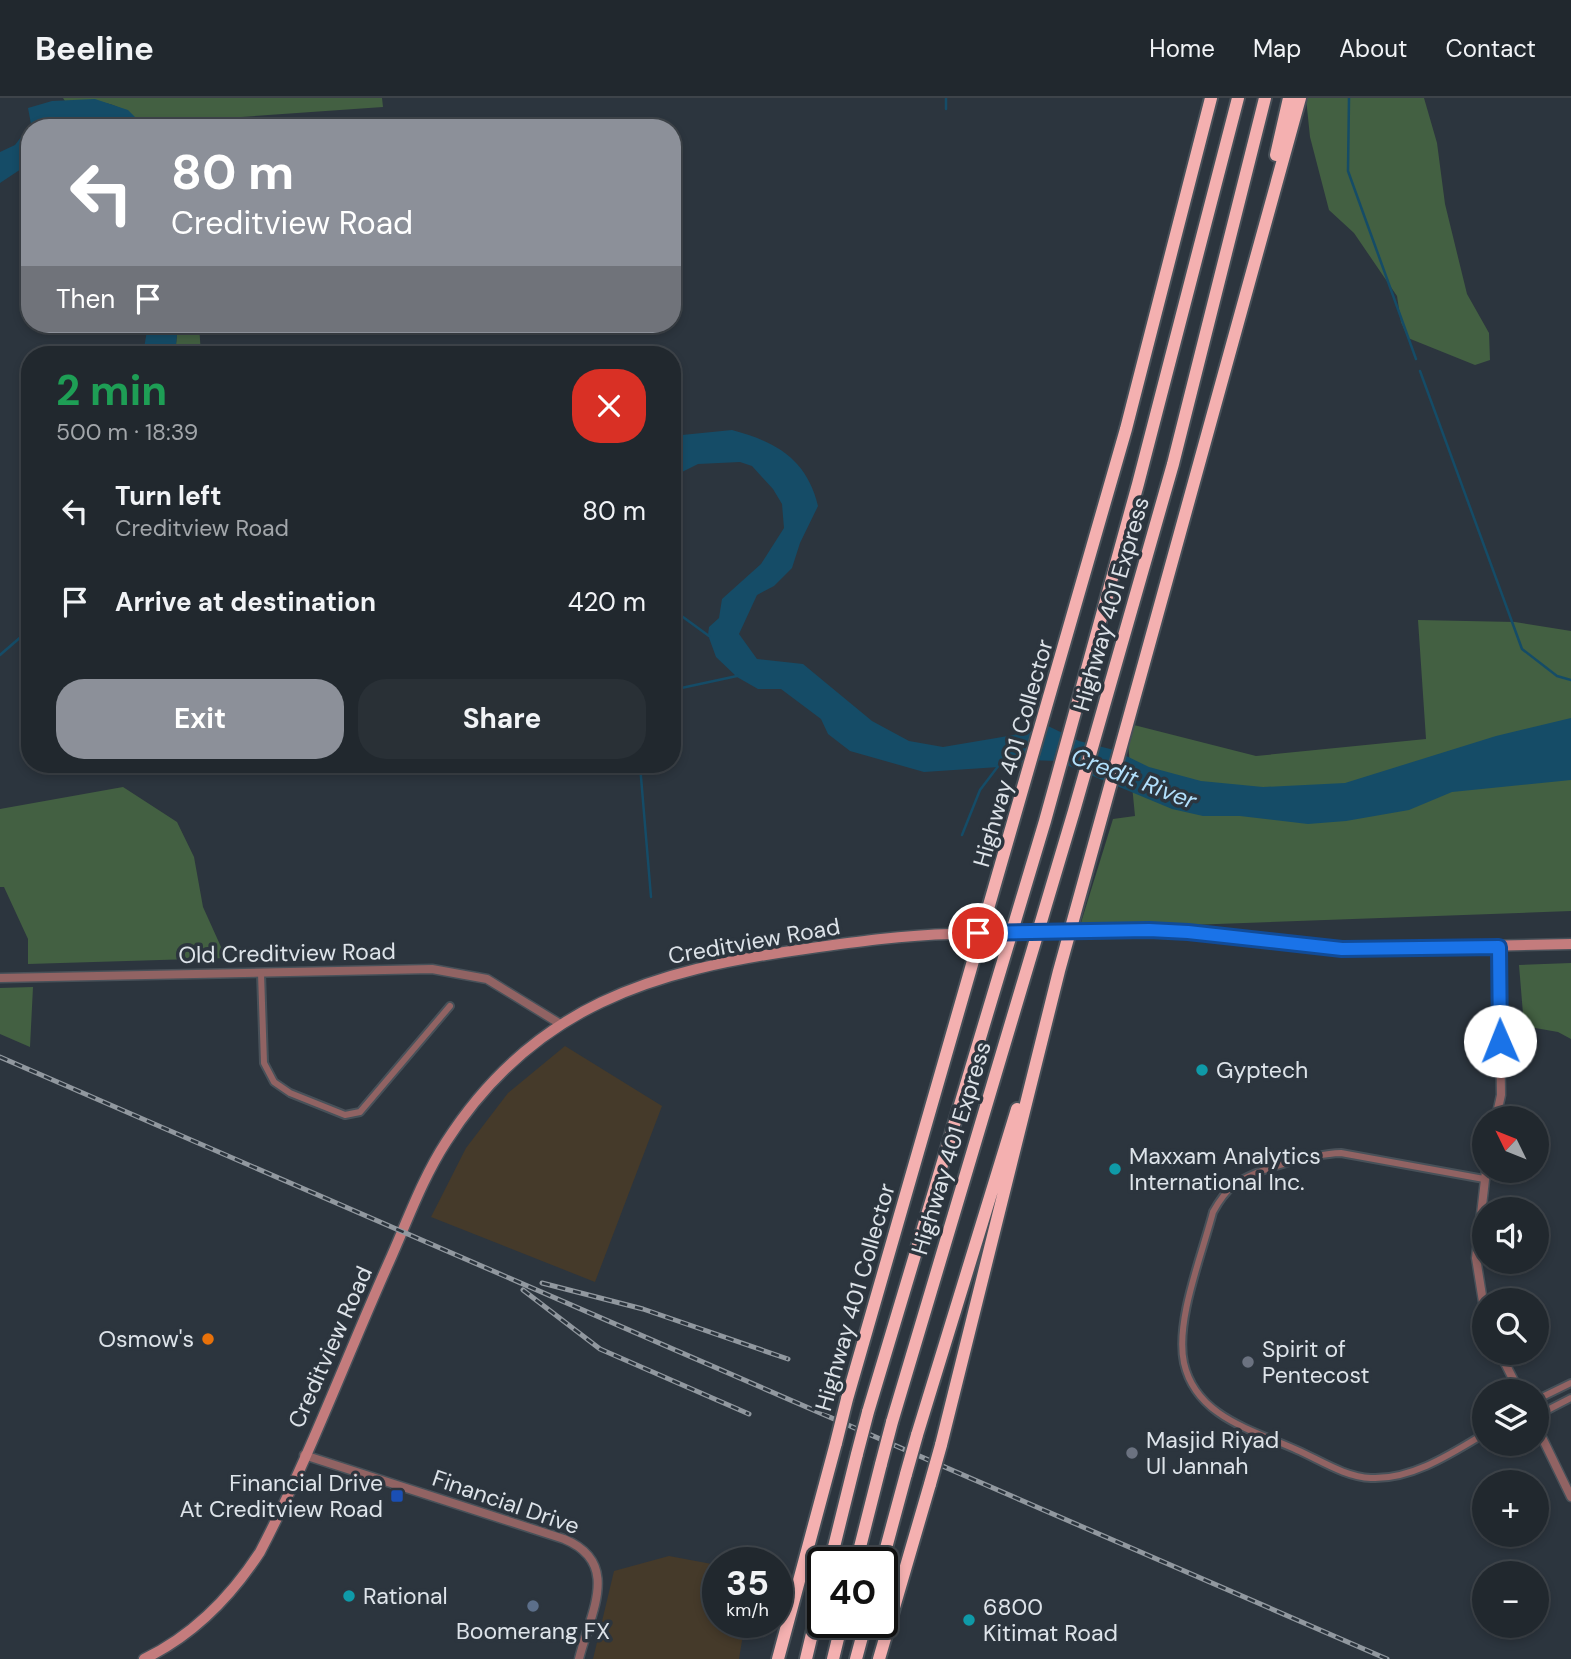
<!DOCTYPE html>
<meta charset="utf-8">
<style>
:root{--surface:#21282e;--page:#293036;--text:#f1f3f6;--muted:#a2a6aa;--line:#3e444a;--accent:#8c9099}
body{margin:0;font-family:"DM Sans",sans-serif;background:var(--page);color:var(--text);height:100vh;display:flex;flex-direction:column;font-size:26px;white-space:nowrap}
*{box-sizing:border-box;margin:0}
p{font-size:23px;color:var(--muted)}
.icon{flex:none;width:38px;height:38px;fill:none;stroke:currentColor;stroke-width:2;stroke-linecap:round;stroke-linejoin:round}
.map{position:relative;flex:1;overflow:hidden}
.details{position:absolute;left:21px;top:248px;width:660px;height:427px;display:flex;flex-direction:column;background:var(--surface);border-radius:28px;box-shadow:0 4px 10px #0003,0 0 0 2px var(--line)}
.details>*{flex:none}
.hud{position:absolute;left:21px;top:21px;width:660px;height:214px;border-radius:28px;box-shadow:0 4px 10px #0003,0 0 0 2px var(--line);background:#8c9099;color:#fff;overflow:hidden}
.needle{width:46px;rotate:313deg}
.controls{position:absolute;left:1472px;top:1008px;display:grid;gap:14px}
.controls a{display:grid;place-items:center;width:77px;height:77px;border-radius:50%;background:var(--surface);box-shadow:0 4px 10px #0003,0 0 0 2px var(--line);font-size:35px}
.speed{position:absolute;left:702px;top:1449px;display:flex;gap:14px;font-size:35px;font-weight:700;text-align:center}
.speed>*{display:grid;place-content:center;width:91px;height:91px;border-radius:50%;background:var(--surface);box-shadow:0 4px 10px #0003,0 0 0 2px var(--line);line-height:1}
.speed small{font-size:18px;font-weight:400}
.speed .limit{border:4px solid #111;border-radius:10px;background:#fff;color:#111}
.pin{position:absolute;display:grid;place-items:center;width:60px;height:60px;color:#fff;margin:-30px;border:4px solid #fff;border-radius:50%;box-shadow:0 2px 7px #0007}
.me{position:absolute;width:77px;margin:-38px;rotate:359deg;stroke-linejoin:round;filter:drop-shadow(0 0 5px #0008)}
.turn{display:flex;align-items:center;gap:24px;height:147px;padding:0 35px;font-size:32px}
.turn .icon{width:91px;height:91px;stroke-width:2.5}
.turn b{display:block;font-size:49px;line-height:60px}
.then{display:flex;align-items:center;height:66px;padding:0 35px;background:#0003;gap:14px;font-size:26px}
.round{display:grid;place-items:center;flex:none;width:74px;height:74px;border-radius:28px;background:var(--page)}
.headline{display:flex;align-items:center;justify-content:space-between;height:119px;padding:0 35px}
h1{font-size:42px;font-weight:700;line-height:52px;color:#1e9e55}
.action{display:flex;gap:14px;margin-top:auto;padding:14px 35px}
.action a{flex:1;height:80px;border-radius:28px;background:var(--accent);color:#fff;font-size:28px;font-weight:700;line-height:80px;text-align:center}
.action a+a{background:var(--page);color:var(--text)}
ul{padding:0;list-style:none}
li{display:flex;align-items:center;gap:21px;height:91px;padding:0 35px}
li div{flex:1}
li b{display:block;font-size:26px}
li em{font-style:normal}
header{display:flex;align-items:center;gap:42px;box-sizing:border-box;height:98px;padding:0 35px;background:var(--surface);border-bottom:2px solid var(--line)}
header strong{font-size:33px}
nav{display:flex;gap:38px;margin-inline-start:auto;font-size:24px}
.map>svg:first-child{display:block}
</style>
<header>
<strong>Beeline</strong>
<nav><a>Home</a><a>Map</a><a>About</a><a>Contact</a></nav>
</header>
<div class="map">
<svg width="1571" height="1561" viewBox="0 0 1571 1561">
<rect width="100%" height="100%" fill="#2c353e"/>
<path fill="#453a2a" d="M565,948L662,1008L595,1184L431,1119L466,1050L508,995Z
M669,1458L717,1467L718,1524H745L739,1561H593L614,1473Z"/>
<path fill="#436042" d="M63,0H382L383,9L184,23L182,30H146C120,4 102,1 65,3Z
M1306,0H1424L1437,45L1445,106L1467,196L1489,235L1490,262L1475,267L1408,240L1401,224L1397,198L1354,135L1329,112L1310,39Z
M178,226H199L201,257H175Z
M1418,522L1515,524L1571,533V813L1079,831L1113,721L1135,718L1126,625L1256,658L1426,641Z
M123,689L177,724L194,759L203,809L226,860L28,866V841L4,789H0V711Z
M1571,865V941L1558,934L1524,928L1519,867Z
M33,889L30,949L0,936V890Z"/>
<path fill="#154c67" d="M95,1L128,12L146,30H114L89,20L71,24L65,30H30V65L0,85V54L15,47L31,26L28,10L52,3Z
M148,226H178L175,257H143Z
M732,332C777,344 807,362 818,408L800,445L792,470L774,488L757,497L739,536L757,561L803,566L872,623L909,643L943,649L1014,637L1030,628H1048L1079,643L1114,652L1149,669L1201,683L1263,689L1345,685L1496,638L1571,620V682L1452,694L1409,712L1346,723L1308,726L1240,718H1203L1172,711L1057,663L1029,662L999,669L924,674L850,653L828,636L821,621L781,591H758L737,579L716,559L708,537L709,529L719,520L722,501L761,466L784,430L782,406L773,391L752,368L740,364L698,366L672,379V338Z"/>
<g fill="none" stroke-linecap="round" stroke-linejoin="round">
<path stroke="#154c67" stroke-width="2.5" d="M946,0V11
M1349,0L1348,73L1416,261
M1420,273L1522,551L1557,578L1571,582
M672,511L709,538
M0,557L30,531
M672,592L737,578
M640,667L651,799
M962,737L980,692L999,667"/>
<g stroke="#485159" stroke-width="10">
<path id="minor" d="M261,875L264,965L274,984L290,995L345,1017L360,1014L450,908
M1484,1081L1341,1055C1315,1056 1253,1071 1233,1088C1224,1095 1218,1105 1213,1114C1202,1157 1175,1223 1184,1265C1196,1319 1253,1332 1297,1352C1320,1362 1345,1379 1371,1380C1411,1382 1451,1356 1484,1336
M1536,1302L1571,1285
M1536,1318L1571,1300"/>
</g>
<g stroke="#485159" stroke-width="11">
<path id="tertiary" d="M0,880L432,871L487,881L562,927
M1496,1020L1501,997L1499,849
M1484,1210L1476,1160L1486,1073
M1500,1255L1519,1293
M1536,1327L1571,1399
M304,1357L564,1441C622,1465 590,1515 579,1561"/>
</g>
<g stroke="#485159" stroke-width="13">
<path id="secondary" d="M1104,833L1188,834L1342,851L1571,846
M144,1561C194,1537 230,1500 260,1454C309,1360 346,1260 389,1164C407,1124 422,1081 446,1044C533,908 653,872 805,851C854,844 903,837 952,836"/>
</g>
<g stroke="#485159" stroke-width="16">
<path id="motorway" d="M1276,57L1289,0
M847,1301L1126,331L1211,0
M868,1314L1045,723L1138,386L1238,0
M892,1324L1074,713L1173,366L1265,0
M917,1337L1017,1011
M941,1347L1059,873L1300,0
M830,1465L857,1356
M856,1465L881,1366
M882,1465L906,1376
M778,1561L836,1345
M806,1561L822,1494
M833,1561L842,1524
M856,1561L866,1524
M879,1561L930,1386"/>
</g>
<use href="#minor" stroke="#916363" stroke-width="6"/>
<use href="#tertiary" stroke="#916363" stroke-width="8"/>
<use href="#secondary" stroke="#c47c7d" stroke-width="10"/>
<use href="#motorway" stroke="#f4b0b0" stroke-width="12"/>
<g stroke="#91989f" stroke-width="5">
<path id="rail" d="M0,959L1387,1561
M542,1185L643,1211L788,1261
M523,1192L600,1251L749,1316"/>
</g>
<use href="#rail" stroke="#2c353e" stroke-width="2.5" stroke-dasharray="8" stroke-linecap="butt"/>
<g stroke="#485159" stroke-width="13" stroke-linecap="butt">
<path id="secondary-bridge" d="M952,836L1104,833"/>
</g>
<g stroke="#485159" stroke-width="16" stroke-linecap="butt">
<path id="motorway-bridge" d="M836,1345L847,1301
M857,1356L868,1314
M881,1366L892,1324
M906,1376L917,1337
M930,1386L941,1347"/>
</g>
<use href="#secondary-bridge" stroke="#c47c7d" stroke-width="10"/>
<use href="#motorway-bridge" stroke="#f4b0b0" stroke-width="12"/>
</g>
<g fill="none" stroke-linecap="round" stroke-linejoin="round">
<g stroke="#114b97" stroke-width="18">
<path id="route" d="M978,835L1149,832L1188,834L1342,851L1499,849L1500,943"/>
</g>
<use href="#route" stroke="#1a73e8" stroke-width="12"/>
</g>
<g fill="#0f9aa8" stroke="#2c353e" stroke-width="2.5">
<circle cx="1202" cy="972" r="7"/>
<circle cx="1115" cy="1071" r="7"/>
<circle cx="349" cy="1498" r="7"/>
<circle cx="969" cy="1522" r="7"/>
</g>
<circle fill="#e8710a" stroke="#2c353e" stroke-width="2.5" cx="208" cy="1241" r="7"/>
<g fill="#6b7280" stroke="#2c353e" stroke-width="2.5">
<circle cx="1248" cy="1264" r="7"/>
<circle cx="1132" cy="1355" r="7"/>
</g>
<rect fill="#1a4fb4" stroke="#2c353e" stroke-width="2.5" x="390" y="1391" width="14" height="14" rx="3.5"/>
<circle fill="#5c6f8a" stroke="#2c353e" stroke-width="2.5" cx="533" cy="1508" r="7"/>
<g text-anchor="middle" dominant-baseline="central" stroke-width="7" stroke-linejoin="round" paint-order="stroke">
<g font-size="23" fill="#dde3e9" stroke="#2c353e">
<text transform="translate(1111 506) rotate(-74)">Highway 401 Express</text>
<text transform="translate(1013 655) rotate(-74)">Highway 401 Collector</text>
<text transform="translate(754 843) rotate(-10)">Creditview Road</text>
<text transform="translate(287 855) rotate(-1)">Old Creditview Road</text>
<text transform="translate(951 1050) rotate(-73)">Highway 401 Express</text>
<text transform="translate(855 1199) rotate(-74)">Highway 401 Collector</text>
<text transform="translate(330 1249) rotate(-66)">Creditview Road</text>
<text transform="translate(506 1404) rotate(19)">Financial Drive</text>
</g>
<g font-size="23" fill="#dde3e9" stroke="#2c353e" text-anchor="start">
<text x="1216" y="972">Gyptech</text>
<text x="1129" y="1058">Maxxam Analytics<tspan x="1129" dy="26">International Inc.</tspan></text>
<text x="194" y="1241" text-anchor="end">Osmow's</text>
<text x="1262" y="1251">Spirit of<tspan x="1262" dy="26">Pentecost</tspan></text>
<text x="1146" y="1342">Masjid Riyad<tspan x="1146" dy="26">Ul Jannah</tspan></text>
<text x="383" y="1385" text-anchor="end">Financial Drive<tspan x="383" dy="26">At Creditview Road</tspan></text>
<text x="363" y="1498">Rational</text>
<text x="983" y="1509">6800<tspan x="983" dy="26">Kitimat Road</tspan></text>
<text x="533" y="1533" text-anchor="middle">Boomerang FX</text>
</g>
<g font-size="24" font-style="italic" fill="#b2e0fc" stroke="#2c353e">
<text transform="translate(1134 680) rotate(21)">Credit River</text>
</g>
</g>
</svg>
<div class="controls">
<a><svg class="needle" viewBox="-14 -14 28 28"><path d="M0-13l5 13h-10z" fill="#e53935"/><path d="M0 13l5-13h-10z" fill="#a2a6aa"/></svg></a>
<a><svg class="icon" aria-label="sound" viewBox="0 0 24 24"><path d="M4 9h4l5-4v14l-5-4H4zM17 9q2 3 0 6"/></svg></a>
<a><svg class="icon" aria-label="search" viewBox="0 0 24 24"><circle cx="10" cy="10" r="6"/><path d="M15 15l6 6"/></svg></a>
<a><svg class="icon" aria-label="layers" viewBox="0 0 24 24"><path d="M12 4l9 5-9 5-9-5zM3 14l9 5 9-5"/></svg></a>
<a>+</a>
<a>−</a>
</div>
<div class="speed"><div>35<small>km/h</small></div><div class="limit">40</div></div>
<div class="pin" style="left:978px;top:835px;background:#d93025"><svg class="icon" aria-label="arrive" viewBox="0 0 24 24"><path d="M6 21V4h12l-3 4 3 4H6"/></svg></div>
<svg class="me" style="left:1500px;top:943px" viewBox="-20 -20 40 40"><circle r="19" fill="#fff"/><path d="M0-13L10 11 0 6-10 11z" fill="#1a73e8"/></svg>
<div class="hud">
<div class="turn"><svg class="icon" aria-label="left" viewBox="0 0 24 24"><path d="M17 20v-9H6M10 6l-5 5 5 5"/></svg><div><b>80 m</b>Creditview Road</div></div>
<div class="then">Then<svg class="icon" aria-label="arrive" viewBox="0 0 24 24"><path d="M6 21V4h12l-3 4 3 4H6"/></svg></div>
</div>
<section class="details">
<div class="headline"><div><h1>2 min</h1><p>500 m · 18:39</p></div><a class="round" style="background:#d93025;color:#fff"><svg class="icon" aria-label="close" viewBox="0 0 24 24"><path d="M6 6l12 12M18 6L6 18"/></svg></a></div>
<ul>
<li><svg class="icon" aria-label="left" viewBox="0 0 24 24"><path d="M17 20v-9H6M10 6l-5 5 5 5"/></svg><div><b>Turn left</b><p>Creditview Road</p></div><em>80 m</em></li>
<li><svg class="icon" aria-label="arrive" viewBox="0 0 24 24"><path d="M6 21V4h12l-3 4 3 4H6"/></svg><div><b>Arrive at destination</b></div><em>420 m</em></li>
</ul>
<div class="action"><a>Exit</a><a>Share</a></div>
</section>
</div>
